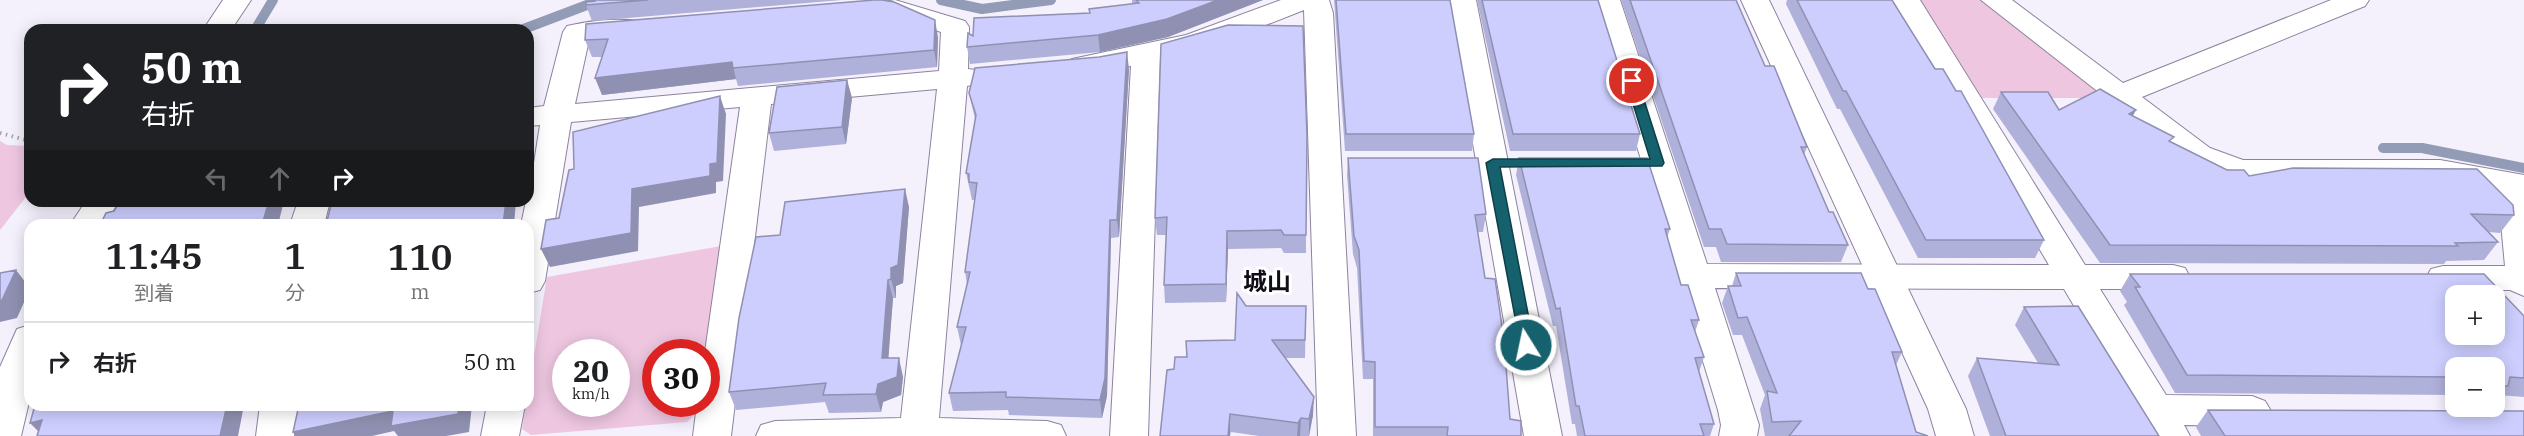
<!DOCTYPE html>
<html lang="ja">
<meta charset="utf-8">
<style>
:root{--surface:#fff;--page:#f6f6f6;--text:#202124;--muted:#757577;--line:#e0e0e0}
body{margin:0;font-family:"IBM Plex Serif","Noto Sans JP",serif;background:var(--page);color:var(--text);height:100vh;display:flex;flex-direction:column;font-size:22px;white-space:nowrap}
*{box-sizing:border-box;margin:0}
p{font-size:20px;color:var(--muted)}
.icon{flex:none;width:33px;height:33px;fill:none;stroke:currentColor;stroke-width:2;stroke-linecap:round;stroke-linejoin:round}
.map{position:relative;flex:1;overflow:hidden}
.details{position:absolute;left:24px;top:219px;width:510px;height:192px;display:flex;flex-direction:column;background:var(--surface);border-radius:18px;box-shadow:0 3px 15px #0003}
.details>*{flex:none}
.banner{position:absolute;left:24px;top:24px;width:510px;height:183px;border-radius:18px;box-shadow:0 3px 15px #0003;background:#202124;color:#fff;overflow:hidden}
.controls{position:absolute;left:2445px;top:285px;display:grid;gap:12px}
.controls a{display:grid;place-items:center;width:60px;height:60px;border-radius:12px;background:var(--surface);box-shadow:0 3px 15px #0003;font-size:30px}
.speed{position:absolute;left:552px;top:339px;display:flex;gap:12px;font-size:30px;font-weight:700;text-align:center}
.speed>*{display:grid;place-content:center;width:78px;height:78px;border-radius:50%;background:var(--surface);box-shadow:0 3px 15px #0003;line-height:1}
.speed small{font-size:15px;font-weight:400}
.speed .limit{border:9px solid #d22;background:#fff;color:#111}
.pin{position:absolute;display:grid;place-items:center;width:51px;height:51px;color:#fff;margin:-26px;border:3px solid #fff;border-radius:50%;box-shadow:0 2px 6px #0007}
.me{position:absolute;width:66px;margin:-33px;rotate:350deg;stroke-linejoin:round;filter:drop-shadow(0 0 4px #0008)}
.turn{display:flex;align-items:center;gap:21px;height:126px;padding:0 18px;font-size:27px}
.turn .icon{width:78px;height:78px;stroke-width:2.5}
.turn b{display:block;font-size:42px;line-height:51px}
.lanes{display:flex;align-items:center;height:57px;padding:0 18px;background:#0003;justify-content:center;gap:30px;direction:ltr}
.lanes .off{opacity:.35}
.eta{display:flex;justify-content:space-evenly;align-items:center;height:102px;text-align:center}
.eta b{font-size:36px;font-weight:600;line-height:42px}
ul{padding:0;list-style:none}
li{display:flex;align-items:center;gap:18px;height:78px;padding:0 18px;border-top:2px solid var(--line)}
li div{flex:1}
li b{display:block;font-size:22px}
li em{font-style:normal}
.map>svg:first-child{display:block}
</style>
<div class="map">
<svg width="2524" height="436" viewBox="0 0 2524 436">
<rect width="100%" height="100%" fill="#f4f0fc"/>
<path fill="#eec6e0" fill-rule="evenodd" d="M1920,0H1983L2110,98H1982Z
M0,141L7,145L30,146V192L0,230Z
M721,246L706,352H656V404H700V409L687,422L531,435L522,429L547,277ZM566,352H616V404H566Z"/>
<g fill="none" stroke-linecap="round" stroke-linejoin="round">
<path stroke="#929cb7" stroke-width="10" d="M941,0L982,9L1051,0
M255,30L273,0
M521,30L600,0
M2383,148H2422L2524,168"/>
<g stroke="#8d839e" stroke-width="2">
<path id="street" d="M223,0H251L231,30H203Z
M895,0L965,21L969,27L968,69L984,71L989,77L984,83L967,86L939,418L1047,421L1061,425L1066,436H756L761,425L775,421L901,418L937,89L771,104L731,436H693L697,404H706L705,352L740,107L571,122L545,281L540,290L528,293V225H521L526,201H528L540,125L528,126V108L544,106L563,32L567,26C589,21 619,17 641,22L645,28L641,34L589,40L575,104L939,71L941,32L884,14L880,8L884,2Z
M1281,0H1329L1333,13L1356,436H1318L1304,10L1233,38L1160,59L1148,436H1110L1131,66L1082,74L1072,71L1067,65L1072,59L1186,35Z
M1448,0H1476L1562,436H1524Z
M1592,0H1620L1707,264L2049,265L1892,0H1920L2085,265H2173L2185,268L2190,277L2185,286L2173,289H2100L2166,395L2252,396L2265,401L2271,411L2265,421L2252,426L2184,425L2190,436H2151L2064,289L1715,288L1759,425L1757,436H1719L1721,425L1718,410Z
M1981,0H2012L2123,83L2331,0H2369L2365,6L2142,97L2210,148L2243,160H2440L2524,175V296L2510,290H2443L2431,287L2426,278L2431,269L2443,266H2505L2498,191L2440,180L2401,178L2240,180L2188,162Z
M86,201H119L104,225H70Z
M298,201H330L324,225H290Z
M30,325V398L21,436H0V367L17,329Z
M260,405H298L294,436H256Z
M487,405H525L519,436H481Z"/>
</g>
<g stroke="#8d839e" stroke-width="2">
<path id="secondary" d="M1741,0H1769L1966,409L1974,436H1936L1928,409Z"/>
</g>
<path stroke="#a6a2ad" stroke-width="4" stroke-dasharray="1.5 4.5" stroke-linecap="butt" d="M0,133L30,141"/>
<use href="#street" fill="#fff" fill-rule="evenodd"/>
<use href="#secondary" fill="#fff" fill-rule="evenodd"/>
</g>
<path fill="#b0b1da" d="M595,0H842L592,21L586,5L595,1Z
M1132,0H1263L1168,37L1100,52L970,64L967,47L973,36L1089,13V9L1132,4Z
M1334,0H1450L1474,134L1472,151H1345Z
M1477,0H1598L1640,134L1636,151H1510Z
M1621,0H1736L1765,66L1807,147L1804,155L1829,212L1848,245L1841,262H1721L1716,247H1704Z
M1787,0H1892L2044,240L2035,258H1918L1840,109H1837L1786,4Z
M586,24L938,37L937,67L738,86L736,79L602,95V57H592L585,40Z
M1161,44L1306,235V253H1284L1281,248L1228,249L1226,302L1165,303L1164,285L1167,235H1157L1155,218Z
M1129,69L1119,237L1111,238L1107,396L1102,418L1009,415L1008,410L953,411L949,393L961,345L957,327L967,284L965,272L975,200H972L966,173L975,119L969,93Z
M847,80L852,98L846,144L774,151L769,133Z
M2001,92L2059,110L2133,116L2171,142L2227,170L2249,176L2514,215L2500,233L2489,232L2498,242L2484,260L2446,261L2444,264L2100,263L1993,109Z
M1348,158L1486,214L1483,232H1478L1485,278L1510,419L1521,436H1373V379H1363L1357,268L1353,254L1347,175Z
M1519,158L1670,229L1667,238L1681,285L1699,320L1695,332L1704,357L1699,372L1714,424L1710,436H1577L1575,424H1572L1556,326H1553L1516,175Z
M909,207L903,283L896,286V298H893L888,358L903,377L901,395L883,402L881,412L829,413L825,402L736,410L729,392L780,235Z
M1736,273L1868,289L1902,352L1896,365L1916,432L1928,436H1765L1760,409L1765,395L1742,335H1733L1722,303L1728,286H1732Z
M2130,274L2524,316V397L2499,395L2494,401V368H2456V395L2175,393L2124,305L2127,302L2120,291Z
M1246,306H1306L1305,358H1285L1313,415L1309,436H1259L1231,432L1230,436H1160L1174,369L1187,357L1235,340Z
M2024,307L2159,436H1990L1968,376L1977,358L2038,363L2015,325Z
M2208,410L2524,436H2201L2196,427Z"/>
<path fill="#9090b2" d="M1218,0H1263L1168,37L1100,52L1098,35Z
M935,20L938,37L937,67L934,50Z
M528,36L534,51L528,106Z
M1127,52L1129,69L1119,237L1117,220Z
M732,62L736,79L602,95L595,78Z
M847,80L852,98L846,144L842,127Z
M720,96L726,114L723,181L716,182V193L639,207L638,251L550,267L541,249L632,189Z
M2136,110L2127,127L2129,114Z
M905,189L909,207L903,283L896,286V298L891,279V268Z
M269,201H284L278,225H262Z
M506,201H516L514,225H503Z
M1110,220L1111,238L1107,396L1102,418L1100,400Z
M1227,231L1228,249L1226,302V284Z
M16,270L30,288V289L17,318L0,322V301Z
M888,280L893,298L887,377L882,358Z
M899,358L903,377L901,395L883,402L881,412L876,394L878,384Z
M1314,397L1313,415L1309,436V419Z
M227,405H244L238,436H220Z
M459,405H472L469,432L446,436H398L394,431L372,436H295L293,432L393,411Z
M1230,414V436H1228Z
M1301,418L1300,436H1297L1298,423Z
M42,420L43,436L30,423Z"/>
<path fill="#cdcefe" stroke="#9090b2" stroke-width="1.5" fill-rule="evenodd" d="M595,0H648L586,5V2L595,1Z
M874,0H882L894,2L935,20L934,50L733,68L732,62L595,78L608,39L585,40L586,24Z
M1136,0H1218L1167,19L1098,35L967,47L968,33L973,36L974,18L1090,13L1089,9L1139,3Z
M1336,0H1450L1474,134H1346Z
M1482,0H1598L1640,134H1513Z
M1630,0H1736L1765,66H1774L1807,147H1801L1829,212H1833L1848,245L1727,244L1721,229H1709Z
M1797,0H1892L1935,69H1943L1956,91H1961L2044,240H1926L1846,91H1843Z
M1228,25L1303,26L1307,136L1306,235H1284L1281,230L1227,231L1226,284L1164,285L1167,217L1155,218L1161,44Z
M1127,52L1117,220H1110L1105,378L1100,400L1006,397V392L949,393L966,327H957L970,272H965L977,183L969,182V174L966,173L976,115L969,93L975,68L1099,57Z
M847,80L842,127L769,133L777,87Z
M2100,89L2136,110L2129,114L2174,137L2169,141L2227,170H2244L2249,176L2293,168L2477,169L2513,205L2514,215L2471,214L2498,242L2455,243L2458,246L2110,245L2001,92H2048L2059,110Z
M720,96L717,163L710,164V176L632,189L631,233L541,249L546,220L559,218L569,170L574,169L573,132Z
M1348,158H1478L1486,214L1475,215L1485,278L1495,279L1504,340L1510,419L1521,421V436H1447L1448,427H1375V362L1364,361L1359,250L1354,236Z
M1519,158H1647L1670,229H1665L1681,285H1688L1699,320H1691L1704,357L1695,358L1714,424H1700L1704,436H1585L1579,406H1576L1560,308L1556,309Z
M905,189L898,265L891,268V279L888,280L882,358H899L897,377L878,384L876,394L823,395L826,383L729,392L739,318L756,237L780,235L785,202Z
M120,201H269L262,225H100L106,213L114,211Z
M332,201H506L503,225H326Z
M16,270L2,300L0,301V273Z
M1736,273H1861L1868,289H1875L1902,352H1892L1916,432L1928,436H1789L1801,421L1772,422L1767,391L1777,393L1747,317L1738,318L1728,286H1741Z
M2130,274H2484L2524,316V378L2510,377L2508,386H2494V368H2456V377L2187,375L2135,287H2140ZM2456,296H2494V334H2456Z
M1237,293L1246,306H1306L1305,340H1272L1314,397L1309,419L1301,418L1298,423L1230,414L1228,436H1160L1167,370L1174,369L1175,357H1187L1186,341L1235,340Z
M2078,306L2159,436H2006L1977,358L2059,365L2024,307Z
M35,405H227L220,436H37L42,420L30,423Z
M299,405H459L458,414L391,426L393,411L293,432Z
M2208,410L2524,411V436H2225Z"/>
<path fill="#15616d" stroke="#0e3f47" stroke-width="1.5" d="M1632,78L1638,81L1664,163L1662,166L1500,167L1534,345L1532,349H1521L1486,163L1493,159H1650L1626,81Z"/>
<g text-anchor="middle" dominant-baseline="central" stroke-width="6" stroke-linejoin="round" paint-order="stroke">
<g font-size="24" font-weight="bold" fill="#110d17" stroke="#fff">
<text x="1267" y="281">城山</text>
</g>
</g>
</svg>
<div class="controls">
<a>+</a>
<a>−</a>
</div>
<div class="speed"><div>20<small>km/h</small></div><div class="limit">30</div></div>
<div class="pin" style="left:1632px;top:81px;background:#d93025"><svg class="icon" aria-label="arrive" viewBox="0 0 24 24"><path d="M6 21V4h12l-3 4 3 4H6"/></svg></div>
<svg class="me" style="left:1526px;top:345px" viewBox="-20 -20 40 40"><circle r="17" fill="#15616d" stroke="#fff" stroke-width="3"/><path d="M0-11L8 9 0 5-8 9z" fill="#fff"/></svg>
<div class="banner">
<div class="turn"><svg class="icon" aria-label="right" viewBox="0 0 24 24"><path d="M7 20v-9h11M14 6l5 5-5 5"/></svg><div><b>50 m</b>右折</div></div>
<div class="lanes"><svg class="icon off" aria-label="left" viewBox="0 0 24 24"><path d="M17 20v-9H6M10 6l-5 5 5 5"/></svg><svg class="icon off" aria-label="ahead" viewBox="0 0 24 24"><path d="M12 20V5M6 11l6-6 6 6"/></svg><svg class="icon" aria-label="right" viewBox="0 0 24 24"><path d="M7 20v-9h11M14 6l5 5-5 5"/></svg></div>
</div>
<section class="details">
<div class="eta">
<div><b>11:45</b><p>到着</p></div>
<div><b>1</b><p>分</p></div>
<div><b>110</b><p>m</p></div>
</div>
<ul>
<li><svg class="icon" aria-label="right" viewBox="0 0 24 24"><path d="M7 20v-9h11M14 6l5 5-5 5"/></svg><div><b>右折</b></div><em>50 m</em></li>
</ul>
</section>
</div>
